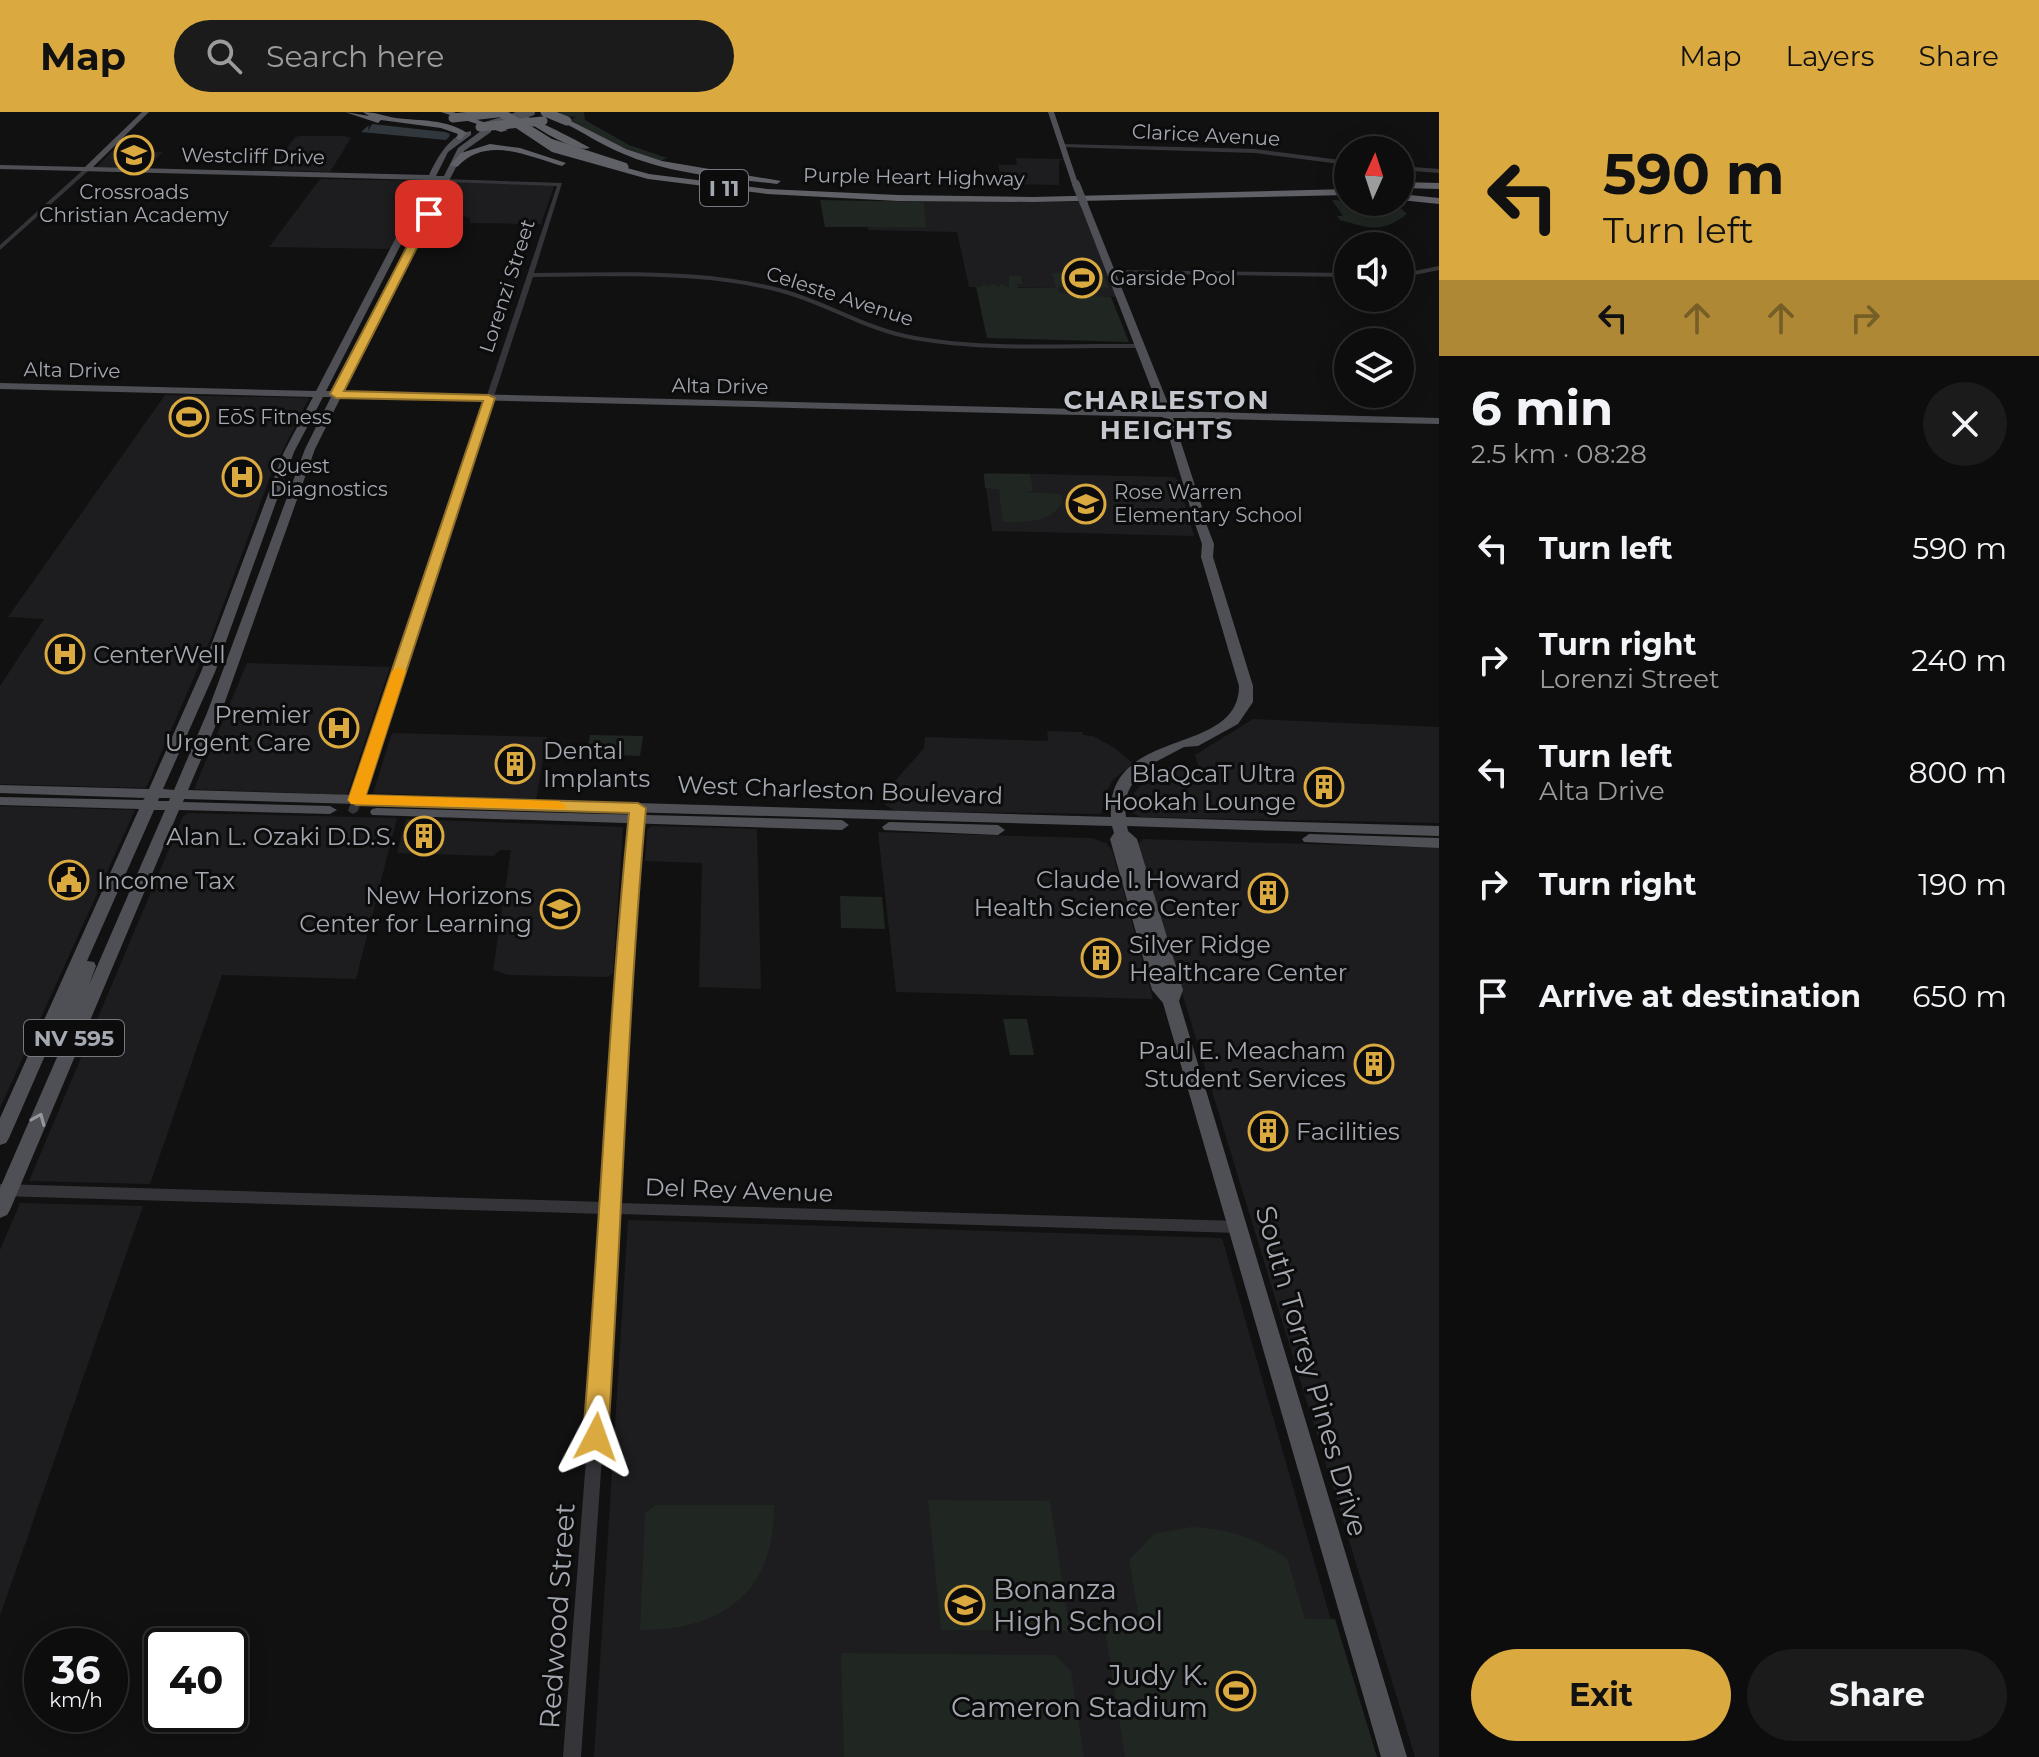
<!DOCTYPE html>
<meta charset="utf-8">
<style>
:root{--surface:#0d0d0e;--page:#1b1b1c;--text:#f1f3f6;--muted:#9a9c9e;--line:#2d2d2e;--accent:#daaa41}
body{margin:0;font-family:Montserrat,sans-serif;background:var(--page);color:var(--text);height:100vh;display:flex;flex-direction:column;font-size:30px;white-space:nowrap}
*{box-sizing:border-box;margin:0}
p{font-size:26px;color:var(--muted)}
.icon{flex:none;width:44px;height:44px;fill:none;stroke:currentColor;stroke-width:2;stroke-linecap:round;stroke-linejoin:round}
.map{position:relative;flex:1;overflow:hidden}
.details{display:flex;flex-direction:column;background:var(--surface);width:600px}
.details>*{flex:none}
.guide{background:#daaa41;color:#111;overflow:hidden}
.needle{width:52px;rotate:3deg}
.buttons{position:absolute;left:1334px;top:24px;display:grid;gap:16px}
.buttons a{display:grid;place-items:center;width:80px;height:80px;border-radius:50%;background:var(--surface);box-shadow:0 4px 20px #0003,0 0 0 2px var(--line);font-size:40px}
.speed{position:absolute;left:24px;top:1516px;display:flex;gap:16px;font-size:40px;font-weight:700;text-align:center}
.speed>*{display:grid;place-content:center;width:104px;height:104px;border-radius:50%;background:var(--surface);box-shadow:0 4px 20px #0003,0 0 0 2px var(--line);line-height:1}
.speed small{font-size:20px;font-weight:400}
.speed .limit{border:4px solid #111;border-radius:12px;background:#fff;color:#111}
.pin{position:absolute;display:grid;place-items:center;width:68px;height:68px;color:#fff;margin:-34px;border-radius:16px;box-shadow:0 4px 12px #0006}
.me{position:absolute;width:88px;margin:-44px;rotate:4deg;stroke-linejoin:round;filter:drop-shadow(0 0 6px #0008)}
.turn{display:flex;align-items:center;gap:28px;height:168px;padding:0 32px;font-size:36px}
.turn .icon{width:104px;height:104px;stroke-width:2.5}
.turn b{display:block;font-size:56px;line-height:68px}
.lanes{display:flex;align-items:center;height:76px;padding:0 32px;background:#0003;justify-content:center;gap:40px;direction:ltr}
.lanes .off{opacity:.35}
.round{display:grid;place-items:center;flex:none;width:84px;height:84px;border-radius:42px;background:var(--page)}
.headline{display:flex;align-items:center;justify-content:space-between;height:136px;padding:0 32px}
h1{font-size:48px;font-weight:700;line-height:60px}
.cta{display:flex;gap:16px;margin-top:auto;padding:16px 32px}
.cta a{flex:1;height:92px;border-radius:48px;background:var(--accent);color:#111;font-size:32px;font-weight:700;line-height:92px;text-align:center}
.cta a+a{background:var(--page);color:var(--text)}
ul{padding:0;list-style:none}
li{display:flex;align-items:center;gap:24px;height:112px;padding:0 32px}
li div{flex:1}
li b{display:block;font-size:30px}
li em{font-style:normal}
header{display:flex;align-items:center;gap:48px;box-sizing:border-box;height:112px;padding:0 40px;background:var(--accent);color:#111}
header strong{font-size:38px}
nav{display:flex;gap:44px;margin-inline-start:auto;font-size:28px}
.search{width:560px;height:72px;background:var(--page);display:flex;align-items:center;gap:20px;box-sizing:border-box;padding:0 28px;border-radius:44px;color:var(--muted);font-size:30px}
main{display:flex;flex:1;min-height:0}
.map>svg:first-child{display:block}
</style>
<header>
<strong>Map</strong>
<div class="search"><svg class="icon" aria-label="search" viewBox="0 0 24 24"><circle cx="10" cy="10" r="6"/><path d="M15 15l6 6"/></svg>Search here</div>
<nav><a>Map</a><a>Layers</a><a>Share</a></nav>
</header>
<main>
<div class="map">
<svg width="1439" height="1645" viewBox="0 0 1439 1645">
<rect width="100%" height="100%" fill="#111112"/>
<path fill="#1d1d1f" d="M300,24H345L351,26L330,60L271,58L295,25Z
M112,39L163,40L147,56L97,55Z
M1016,46L1067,47L1059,49V73L1003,72L998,53H1017Z
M320,67L428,69L390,137L269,135Z
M452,69L555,71L541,112L470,111V106L464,104L451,106L450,110H433Z
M865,89L1083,90L1121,185L1073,184L1059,182L1057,176L969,175L957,120L868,118Z
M165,283L309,286L272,360L211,526L146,676L0,672V574L44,507L8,505Z
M989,361L1174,365L1178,368L1194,424L992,419L984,362Z
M247,551L390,555L347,683L194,677Z
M1253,607L1439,615V711L1141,705L1131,700L1134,681L1148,666L1169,655L1199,656L1195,643Z
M1047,619L1082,620L1083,623L1093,624L1113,635L1133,651L1113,668L1106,680L1101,702L896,699L885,693L888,677L924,636L925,625L1048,629Z
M392,621L547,625L536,688L373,681Z
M0,694L135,698L0,996Z
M189,701L397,706L356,867L222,863L150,1072L29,1069L183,704Z
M406,707L623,715L613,862L607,865L508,863L493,858L511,738H500L494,744L397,741Z
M651,714L757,717L761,877L699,875L702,751L645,749L647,718Z
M878,720L1091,726L1106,731L1112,738L1153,887L896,880Z
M1143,727L1439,736V1645H1415L1137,733Z
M20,1091L143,1094L0,1504V1138Z
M628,1108L1222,1126L1370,1645H594Z"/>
<path fill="#202621" d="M561,0H584L585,8L629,33L667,46L660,49L611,31L570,8L576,5L551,3Z
M820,88L924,90L926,115H825Z
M1332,88L1394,90L1407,102C1381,122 1369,116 1340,108L1337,104H1343Z
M1052,161L1103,162L1109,176L1058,175L1059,181L1111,185L1129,230L987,226L976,175H982V172L991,175V172L1000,175V172L1009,175V164H1021L1022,172H1017L1018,176H1056Z
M984,362H1030L1033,379L1025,380L1061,382L1063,389C1053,411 1024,410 1003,410L999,380L1002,378L985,376Z
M590,623L643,624L640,644L587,642Z
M840,784L882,785L885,817L841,816Z
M1003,907H1027L1034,943H1010Z
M928,1388L1050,1389L1070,1519L941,1518Z
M656,1393H774C775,1480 723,1518 640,1518L645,1401Z
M1191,1415C1231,1417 1252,1425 1287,1446L1305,1507H1335L1377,1645H1125L1104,1512H1140L1129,1448L1154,1422Z
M841,1541L1055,1543L1071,1559L1084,1645H844Z"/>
<path fill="#30373d" d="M372,12L445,20L450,22L449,25L446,28L361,20L369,13L368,19Z"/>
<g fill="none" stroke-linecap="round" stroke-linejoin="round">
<path fill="#353539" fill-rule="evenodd" d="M1063,32L1255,37L1348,49V53L1255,41L1061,35Z
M1400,54L1439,57V61L1400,58Z
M83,58L88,59L0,138V133Z
M445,67L562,71L534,161C613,161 693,156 771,174C821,185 864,215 915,224C988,237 1065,231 1140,232L1144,234L1140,236C1065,235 988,241 914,228C863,219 820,189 770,178C693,160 611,165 533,165L358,699L353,702L348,699L557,74L447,70Z
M1439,154V158L1400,166V162Z
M1108,158L1348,161V165L1110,161L1108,160Z
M637,696L642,699L635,791L619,1091L1238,1109L1243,1111L1245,1115L1243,1119L1238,1121L619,1102L581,1645H563L605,1102L0,1084V1072L605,1090L623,791L632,699Z"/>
<path fill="#4f5055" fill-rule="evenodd" d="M142,0H149L93,55L429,63C438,45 449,23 471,19V23L448,40L436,64H444L458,36L485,16H491V20L464,39L344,279L1160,299L1080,92L1084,90L1088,92L1171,299L1439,306V312L1173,306L1202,395L1196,398L1190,395L1163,305L341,285L315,337L221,601L188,678L1111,705C1105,613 1239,646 1239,574L1201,445L1202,432L1192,403L1202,401L1214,432L1213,445L1253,574V590L1238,612L1198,634L1184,635L1144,656L1153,660L1151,663L1139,664C1127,676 1124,688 1126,705L1439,714V724L1127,714L1128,719L1137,727L1178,861L1183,878L1179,889L1407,1645H1381L1163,891L1152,878L1110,727L1114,721L1112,714L184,687L183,690L330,694L337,698L330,702L179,698L10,1098L7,1103L0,1106V1076L61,936L57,916L9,1026L6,1031L0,1033V1006L139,697L0,693V685L143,688L145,686L0,681V673L149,677L201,560L284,340L313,285L0,277V271L316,279L426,68L0,57V53L85,55ZM434,68H442L334,279H326ZM323,285H331L305,337L207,601L174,678L163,677L215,560L294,340ZM159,686H170L169,689H158ZM154,698H165L89,873L96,854L94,850L87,849Z
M1048,0H1054L1079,74L1072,72Z
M377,696L842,708L849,713L842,718L372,703L370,700L372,697Z
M889,710L998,713L1005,718L998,723L884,718L882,715Z
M1309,722L1439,726V736L1304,730L1302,727Z"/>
<path fill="#5f6167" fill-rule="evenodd" d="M345,0L369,4L363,0C375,0 384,4 396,6C420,9 447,7 467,21L460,28L456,26L458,22L441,16L381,8L378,11Z
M441,0H453L508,18L501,20Z
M492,0H501L558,37L649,62L767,77L898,83L1033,85L1348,77V83L1033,90L898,89L767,82L648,67L552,40Z
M514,0C521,0 581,30 590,36C575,42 528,11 514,0Z
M567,7L626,37L662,49L781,69L777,72C724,66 668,62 619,40C600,32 583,20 564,11Z
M490,32L520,36L566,51L562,54C526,44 487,23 457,55L450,53L461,41Z
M1400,70L1439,71V77L1400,76Z
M1400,82L1439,86V92L1400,88Z"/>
<path stroke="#4f5055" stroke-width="8" d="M482,15L531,0
M1076,72L1084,92"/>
<path stroke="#5f6167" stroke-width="9" d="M500,0L550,31L624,55
M545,0L567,9
M453,6L497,1
M480,15L543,9"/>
</g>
<defs><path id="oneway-chevron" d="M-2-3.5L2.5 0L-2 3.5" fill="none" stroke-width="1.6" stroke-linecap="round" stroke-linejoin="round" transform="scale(2)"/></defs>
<use stroke="#93969f" href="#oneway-chevron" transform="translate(39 1007) rotate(-67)"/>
<path fill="#daaa41" stroke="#8e6e2a" stroke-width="2" d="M429,99L434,102L344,279L489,283L495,286L366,683L638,691L646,696C627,905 622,1116 608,1325L604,1333L596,1336L587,1333L583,1325C600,1117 608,908 629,701L356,693L348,688L483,289L336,286L330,282L424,102Z"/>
<path fill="#f59e0b" d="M399,555L406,559L366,683L559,689L567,694L565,697L351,692L348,688L392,559Z"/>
<defs>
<g id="school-ring" transform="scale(2)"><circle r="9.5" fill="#0c0c0d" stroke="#daaa41" stroke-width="1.5"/><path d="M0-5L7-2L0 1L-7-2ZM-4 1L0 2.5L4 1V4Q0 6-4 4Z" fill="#daaa41"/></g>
<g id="stadium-ring" transform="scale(2)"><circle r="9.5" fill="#0c0c0d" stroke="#daaa41" stroke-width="1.5"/><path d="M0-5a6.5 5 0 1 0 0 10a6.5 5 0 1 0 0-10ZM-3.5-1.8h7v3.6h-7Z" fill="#daaa41"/></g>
<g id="hospital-ring" transform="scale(2)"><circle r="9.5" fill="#0c0c0d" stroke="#daaa41" stroke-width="1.5"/><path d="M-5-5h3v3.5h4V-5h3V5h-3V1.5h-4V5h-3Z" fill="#daaa41"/></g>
<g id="building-ring" transform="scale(2)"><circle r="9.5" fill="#0c0c0d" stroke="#daaa41" stroke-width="1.5"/><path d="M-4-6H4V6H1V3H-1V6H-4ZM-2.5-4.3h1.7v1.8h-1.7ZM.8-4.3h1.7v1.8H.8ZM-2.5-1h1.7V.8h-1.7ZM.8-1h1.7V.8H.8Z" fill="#daaa41"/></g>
<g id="civic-ring" transform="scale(2)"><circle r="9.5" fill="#0c0c0d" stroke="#daaa41" stroke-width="1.5"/><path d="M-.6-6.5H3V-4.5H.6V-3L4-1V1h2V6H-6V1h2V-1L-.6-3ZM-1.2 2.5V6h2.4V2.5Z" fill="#daaa41"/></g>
</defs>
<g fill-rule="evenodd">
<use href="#school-ring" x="134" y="43"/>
<use href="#stadium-ring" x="1082" y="166"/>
<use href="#stadium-ring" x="189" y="305"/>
<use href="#hospital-ring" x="242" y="365"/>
<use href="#school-ring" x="1086" y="392"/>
<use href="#hospital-ring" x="65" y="542"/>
<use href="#hospital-ring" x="339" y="616"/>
<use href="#building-ring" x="515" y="652"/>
<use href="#building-ring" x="1324" y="675"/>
<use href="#building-ring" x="424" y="724"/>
<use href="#civic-ring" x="69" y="768"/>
<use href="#building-ring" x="1268" y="781"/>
<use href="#school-ring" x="560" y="797"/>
<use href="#building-ring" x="1101" y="846"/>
<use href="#building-ring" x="1374" y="952"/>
<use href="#building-ring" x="1268" y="1019"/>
<use href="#school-ring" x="965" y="1493"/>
<use href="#stadium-ring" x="1236" y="1579"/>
</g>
<g text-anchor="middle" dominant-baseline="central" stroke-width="6" stroke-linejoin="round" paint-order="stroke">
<g font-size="20" fill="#a4a8b1" stroke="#0c0c0d">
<text transform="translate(1206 23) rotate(3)">Clarice Avenue</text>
<text transform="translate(253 44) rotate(1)">Westcliff Drive</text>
<text transform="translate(914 65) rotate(1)">Purple Heart Highway</text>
<text transform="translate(507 174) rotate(-72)">Lorenzi Street</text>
<text transform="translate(840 184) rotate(18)">Celeste Avenue</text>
<text transform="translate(72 258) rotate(1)">Alta Drive</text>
<text transform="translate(720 274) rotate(1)">Alta Drive</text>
</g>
<g font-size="20" fill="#a4a8b1" stroke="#0c0c0d" text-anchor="start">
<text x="134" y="80" text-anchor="middle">Crossroads<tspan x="134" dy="23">Christian Academy</tspan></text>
<text x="1110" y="166">Garside Pool</text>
<text x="217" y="305">EōS Fitness</text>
<text x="270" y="354">Quest<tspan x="270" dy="23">Diagnostics</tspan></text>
<text x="1114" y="380">Rose Warren<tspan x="1114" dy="23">Elementary School</tspan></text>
</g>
<g fill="#0c0c0d" stroke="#767980" stroke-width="2">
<rect x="700" y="58" width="48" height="36" rx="6"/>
<rect x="24" y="908" width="100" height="36" rx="6"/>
</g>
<g font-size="22" font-weight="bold" fill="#a4a8b1">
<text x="724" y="76">I 11</text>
<text x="74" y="926">NV 595</text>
</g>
<g font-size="24" fill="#a4a8b1" stroke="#0c0c0d" text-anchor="end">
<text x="93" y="542" text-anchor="start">CenterWell</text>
<text x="311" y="602">Premier<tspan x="311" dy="28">Urgent Care</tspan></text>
<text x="543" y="638" text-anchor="start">Dental<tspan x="543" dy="28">Implants</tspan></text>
<text x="1296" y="661">BlaQcaT Ultra<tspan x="1296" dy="28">Hookah Lounge</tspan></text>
<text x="396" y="724">Alan L. Ozaki D.D.S.</text>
<text x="1240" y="767">Claude I. Howard<tspan x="1240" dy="28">Health Science Center</tspan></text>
<text x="97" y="768" text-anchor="start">Income Tax</text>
<text x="532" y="783">New Horizons<tspan x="532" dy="28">Center for Learning</tspan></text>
<text x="1129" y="832" text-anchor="start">Silver Ridge<tspan x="1129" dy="28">Healthcare Center</tspan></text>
<text x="1346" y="938">Paul E. Meacham<tspan x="1346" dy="28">Student Services</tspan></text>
<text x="1296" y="1019" text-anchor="start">Facilities</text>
</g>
<g font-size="24" fill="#a4a8b1" stroke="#0c0c0d">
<text transform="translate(840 678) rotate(2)">West Charleston Boulevard</text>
<text transform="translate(739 1078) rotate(2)">Del Rey Avenue</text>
</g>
<g font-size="26" font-weight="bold" letter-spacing="2" fill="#c5c7ce" stroke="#0c0c0d">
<text x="1167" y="288">CHARLESTON<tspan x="1167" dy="30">HEIGHTS</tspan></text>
</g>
<g font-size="28" fill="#a4a8b1" stroke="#0c0c0d">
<text transform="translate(1312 1259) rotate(74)">South Torrey Pines Drive</text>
<text transform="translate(557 1504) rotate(-86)">Redwood Street</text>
</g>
<g font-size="28" fill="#a4a8b1" stroke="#0c0c0d" text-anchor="start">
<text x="993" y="1477">Bonanza<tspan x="993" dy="32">High School</tspan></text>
<text x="1208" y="1563" text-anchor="end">Judy K.<tspan x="1208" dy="32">Cameron Stadium</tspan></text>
</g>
</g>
</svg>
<div class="buttons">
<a><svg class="needle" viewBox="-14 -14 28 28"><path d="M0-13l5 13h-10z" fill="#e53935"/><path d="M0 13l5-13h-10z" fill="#9a9c9e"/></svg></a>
<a><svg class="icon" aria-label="sound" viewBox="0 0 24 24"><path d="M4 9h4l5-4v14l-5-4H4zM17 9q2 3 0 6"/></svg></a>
<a><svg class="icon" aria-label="layers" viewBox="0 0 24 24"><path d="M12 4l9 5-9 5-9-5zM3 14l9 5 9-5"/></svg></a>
</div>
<div class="speed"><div>36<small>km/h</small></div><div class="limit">40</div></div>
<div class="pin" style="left:429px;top:102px;background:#d93025"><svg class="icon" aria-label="arrive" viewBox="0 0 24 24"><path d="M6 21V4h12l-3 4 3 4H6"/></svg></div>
<svg class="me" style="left:596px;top:1325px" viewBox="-20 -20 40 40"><path d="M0-17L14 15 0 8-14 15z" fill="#daaa41" stroke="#fff" stroke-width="4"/></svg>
</div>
<section class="details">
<div class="guide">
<div class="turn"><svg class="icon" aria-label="left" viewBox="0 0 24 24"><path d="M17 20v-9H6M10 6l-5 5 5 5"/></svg><div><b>590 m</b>Turn left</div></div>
<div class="lanes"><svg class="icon" aria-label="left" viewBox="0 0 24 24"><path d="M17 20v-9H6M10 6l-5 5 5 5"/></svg><svg class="icon off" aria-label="ahead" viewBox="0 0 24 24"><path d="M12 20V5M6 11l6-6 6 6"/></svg><svg class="icon off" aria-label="ahead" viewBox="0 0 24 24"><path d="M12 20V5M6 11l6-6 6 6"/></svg><svg class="icon off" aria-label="right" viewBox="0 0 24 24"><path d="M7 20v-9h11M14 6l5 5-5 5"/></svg></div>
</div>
<div class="headline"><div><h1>6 min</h1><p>2.5 km · 08:28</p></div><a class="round"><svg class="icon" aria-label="close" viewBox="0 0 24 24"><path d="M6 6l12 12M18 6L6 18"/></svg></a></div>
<ul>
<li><svg class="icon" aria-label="left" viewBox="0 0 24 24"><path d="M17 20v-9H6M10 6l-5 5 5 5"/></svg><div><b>Turn left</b></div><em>590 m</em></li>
<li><svg class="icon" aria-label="right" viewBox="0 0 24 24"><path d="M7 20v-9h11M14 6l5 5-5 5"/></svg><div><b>Turn right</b><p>Lorenzi Street</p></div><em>240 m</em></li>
<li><svg class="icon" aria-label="left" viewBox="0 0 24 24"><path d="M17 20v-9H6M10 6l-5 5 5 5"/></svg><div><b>Turn left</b><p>Alta Drive</p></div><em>800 m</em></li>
<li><svg class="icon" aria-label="right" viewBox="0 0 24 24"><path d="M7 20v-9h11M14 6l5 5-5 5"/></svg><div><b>Turn right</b></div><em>190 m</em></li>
<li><svg class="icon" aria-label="arrive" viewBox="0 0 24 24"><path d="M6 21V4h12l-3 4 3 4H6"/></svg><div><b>Arrive at destination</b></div><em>650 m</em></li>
</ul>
<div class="cta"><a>Exit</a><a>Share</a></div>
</section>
</main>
